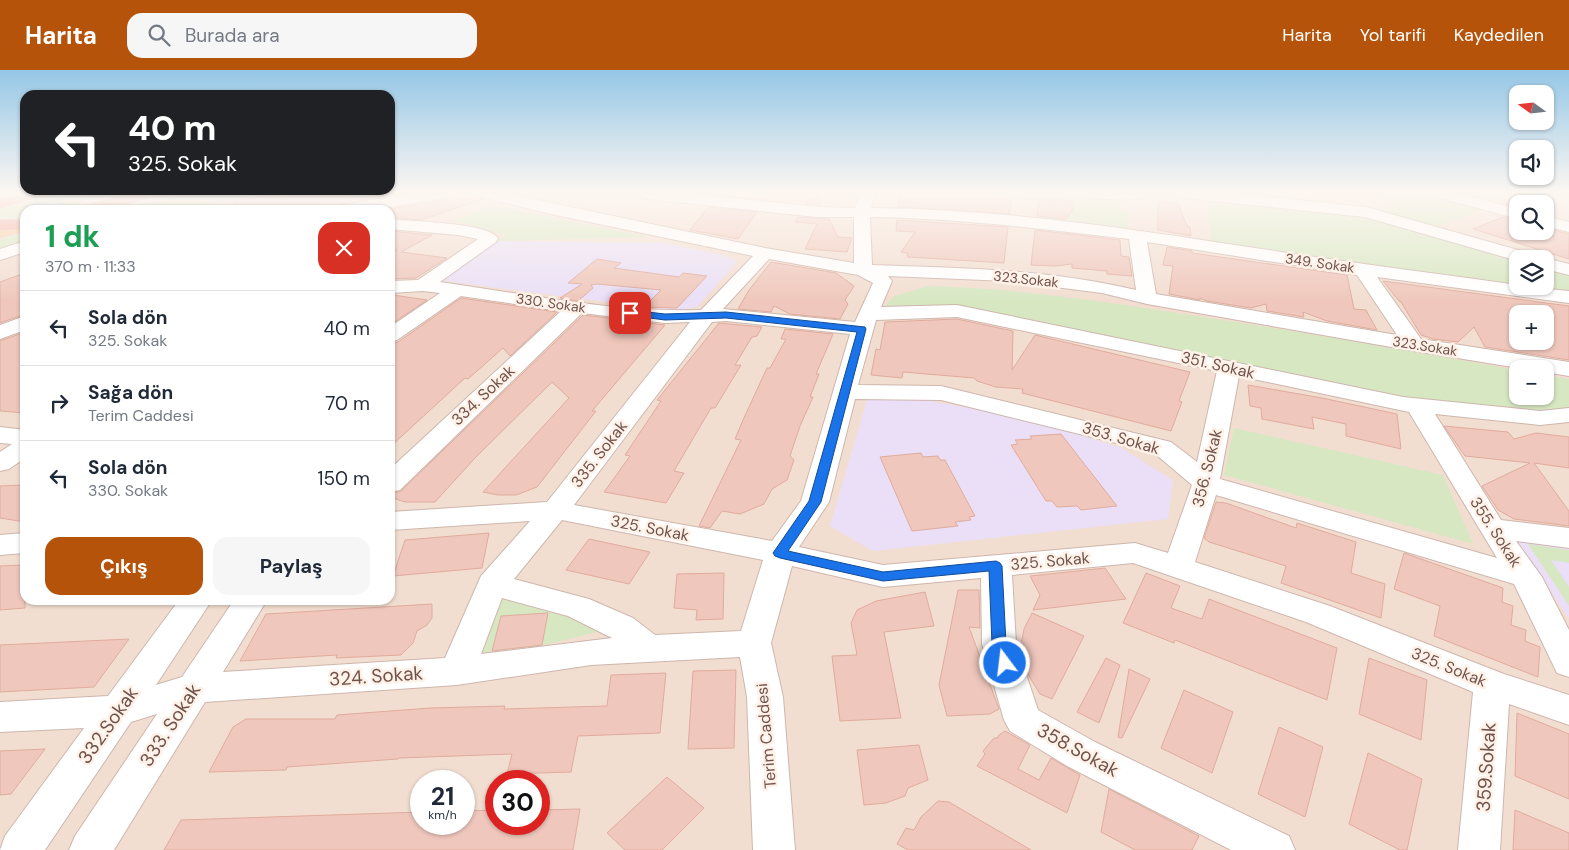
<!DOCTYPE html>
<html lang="tr">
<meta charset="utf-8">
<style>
:root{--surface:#fff;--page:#f6f6f7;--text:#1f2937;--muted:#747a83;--line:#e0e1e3;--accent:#b45309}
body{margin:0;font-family:"DM Sans",sans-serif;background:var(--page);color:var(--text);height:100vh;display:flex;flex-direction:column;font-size:19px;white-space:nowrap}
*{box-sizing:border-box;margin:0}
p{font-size:16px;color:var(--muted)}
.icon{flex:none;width:28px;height:28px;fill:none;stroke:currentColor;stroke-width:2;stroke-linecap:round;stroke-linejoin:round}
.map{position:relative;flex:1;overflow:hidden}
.side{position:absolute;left:20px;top:135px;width:375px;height:400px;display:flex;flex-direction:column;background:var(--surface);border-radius:15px;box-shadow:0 1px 4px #0004}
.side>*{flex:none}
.guide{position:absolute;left:20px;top:20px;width:375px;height:105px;border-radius:15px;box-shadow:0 1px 4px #0004;background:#202124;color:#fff;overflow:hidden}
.needle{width:32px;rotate:285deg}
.fabs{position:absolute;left:1509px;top:15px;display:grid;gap:10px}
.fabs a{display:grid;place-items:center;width:45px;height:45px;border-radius:10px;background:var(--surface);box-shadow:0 1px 4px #0004;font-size:25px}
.speed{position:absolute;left:410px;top:700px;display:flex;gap:10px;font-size:25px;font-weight:700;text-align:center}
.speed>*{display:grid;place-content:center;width:65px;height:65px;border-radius:50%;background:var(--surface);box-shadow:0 1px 4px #0004;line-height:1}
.speed small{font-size:12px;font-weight:400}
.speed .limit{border:8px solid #d22;background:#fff;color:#111}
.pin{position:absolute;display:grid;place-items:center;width:42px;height:42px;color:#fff;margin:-21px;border-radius:10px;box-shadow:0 2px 8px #0006}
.me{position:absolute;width:55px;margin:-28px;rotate:345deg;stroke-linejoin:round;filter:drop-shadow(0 0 4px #0008)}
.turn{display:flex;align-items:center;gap:18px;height:105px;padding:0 25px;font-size:22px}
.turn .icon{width:65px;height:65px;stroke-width:2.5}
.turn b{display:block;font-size:35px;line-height:42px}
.round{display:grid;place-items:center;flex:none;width:52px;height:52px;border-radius:15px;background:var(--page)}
.overview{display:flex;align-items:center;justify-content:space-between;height:85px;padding:0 25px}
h1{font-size:30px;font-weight:700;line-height:38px;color:#1e9e55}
.cta{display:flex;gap:10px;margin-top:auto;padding:10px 25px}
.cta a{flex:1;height:58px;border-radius:15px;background:var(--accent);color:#fff;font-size:20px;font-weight:700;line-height:58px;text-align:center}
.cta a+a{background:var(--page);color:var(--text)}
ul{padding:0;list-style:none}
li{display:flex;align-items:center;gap:15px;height:75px;padding:0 25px;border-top:1px solid var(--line)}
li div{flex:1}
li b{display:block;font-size:19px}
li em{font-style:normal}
header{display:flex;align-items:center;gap:30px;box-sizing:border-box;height:70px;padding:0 25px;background:var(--accent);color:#fff}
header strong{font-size:24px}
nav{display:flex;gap:28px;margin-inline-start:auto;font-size:18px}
.search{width:350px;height:45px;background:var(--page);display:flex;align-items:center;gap:12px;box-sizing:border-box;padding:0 18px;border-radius:15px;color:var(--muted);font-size:19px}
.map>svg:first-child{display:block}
</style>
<header>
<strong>Harita</strong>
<div class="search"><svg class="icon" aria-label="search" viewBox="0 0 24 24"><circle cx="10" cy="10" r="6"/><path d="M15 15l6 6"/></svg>Burada ara</div>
<nav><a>Harita</a><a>Yol tarifi</a><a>Kaydedilen</a></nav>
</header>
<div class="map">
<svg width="1569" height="780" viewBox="0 0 1569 780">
<rect width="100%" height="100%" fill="#fbede3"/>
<path fill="#f2ded1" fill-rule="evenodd" d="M257,123H1569V780H0V159L25,158V530H390V140H149ZM1518,134H1545V161H1518ZM1518,189H1545V216H1518ZM1518,244H1545V271H1518ZM1518,299H1545V326H1518ZM421,711H464V754H421ZM496,711H539V754H496Z"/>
<path fill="#eadff7" d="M495,171L661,173L724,185L737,192L697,237L678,241L437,210Z
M867,330H924L1013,346L1120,377L1173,410L1168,449L873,481L830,456Z
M1516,469L1569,476V549Z"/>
<path fill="#d7e7c2" d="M58,123H73L86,127L85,131L68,140H46L57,137L64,132L25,138V149L0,147V138L30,127Z
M195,123H274L172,140H115Z
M1427,123L1483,139L1436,157L1373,139H1389L1390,136L1386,128L1379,124Z
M1446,123H1496L1517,139V142Z
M1072,125L1122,128V141L1128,142L1129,161L1042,152L1046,131Z
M1207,131L1362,146L1424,161L1517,190L1518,216H1545V198L1569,205V224L1212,173Z
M491,135L648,167L495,171L507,165L455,151Z
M25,162V174L0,180V170Z
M928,216C1012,218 1094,230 1177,243C1291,260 1404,280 1517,300L1518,326H1545V305L1569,309V341L1543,342L1396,326L985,242L882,240L894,226Z
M1234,358L1443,405L1473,474L1224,405Z
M1528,474L1569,480V493L1551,490L1569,517V536Z
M495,523L613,558L467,594Z"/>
<path fill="#b8e3e2" stroke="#9fd4d4" d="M59,130L64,134L46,140H26L25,138L36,133Z"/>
<path fill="#efc7bc" stroke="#e1ab9d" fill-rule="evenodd" d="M314,123L321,136L294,140H235L234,131L275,125L280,132L296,124Z
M346,123H402L360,130Z
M453,123H474L478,128L483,129L421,150L390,147V140H385L444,130L450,128Z
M721,123H771L766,130L720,125Z
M812,123H816L822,135L806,134Z
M899,123H988L1012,125L1009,144L898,137Z
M1039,130L1072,131V141L1066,149L1037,146Z
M1158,131L1178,133L1187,156L1190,157L1191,166L1158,160Z
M708,137L757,142L738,169L690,160Z
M798,147L829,149L838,167L852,168L847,182L805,179L817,154L795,152Z
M1503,147L1518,151V161H1545V158L1569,164V189L1473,159Z
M897,150L1008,157L1004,193L908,187L907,183L901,182L915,162L896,161Z
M1035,160L1120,170L1121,186L1129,187L1132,206L1107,204V201L1072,198V194L1055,196L1031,195Z
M390,161L432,165L401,182L447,188L416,208L390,209V180L397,181L390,171Z
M1167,177L1192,181V183L1347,205L1354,239L1366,240L1377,260L1327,251L1303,242L1304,247L1267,241L1266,234L1251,238L1207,231L1200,228V230L1169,224L1173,196L1163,195Z
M597,189L621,193L614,198L679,207L683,203L707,206L677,238L644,237L661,220L597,214L591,215L593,218L578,231L560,228L582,214L568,213Z
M771,192L836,203L854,216L845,230L848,234L840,249L790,244L774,236L771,242L738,239L749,220Z
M25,203V244L0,253V212Z
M1383,211L1569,236V290L1485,277L1474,257L1458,272L1433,269L1421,265L1401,232L1399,231ZM1518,244H1545V271H1518Z
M390,225H393L427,230L390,255Z
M461,228L557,242L510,286L503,278L468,309L465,308L390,377V274L398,272Z
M583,245L665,255L592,341H596L537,417L516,425H498L483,422L569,328L552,312L475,388L435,432H405L390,427V424L401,421Z
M957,249L1013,261L1012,300L1035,265L1190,302L1179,331L1182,332L1171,361L1022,323L1023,319L996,317L977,311L974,308L903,302L902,308L871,305L876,279L880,280L885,252Z
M719,253L762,257L757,266L752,267L735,295H741L715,338H711L674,401L684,403L666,433L604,422L630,386L625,385L661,331L657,330Z
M785,259L833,264L816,304H819L810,327H813L800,356L790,386L794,390L787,410L772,419L764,434L740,444L722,441L710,458L699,456L741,370L735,369L743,350L767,298H770L786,269H781Z
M25,262V343L0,341V271Z
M1248,315L1322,328L1397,344L1401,379L1346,366V354L1312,347L1314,359L1262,349L1261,338L1250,336Z
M1444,356L1508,362L1514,369L1536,363L1569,367V398L1534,393L1569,441V456L1514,449L1498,440L1482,416L1530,393L1465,386Z
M1061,364L1117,436L1081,440L1077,436L1057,437L1052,431H1046L1011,375L1018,374L1015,370L1032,369L1030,366Z
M921,383L923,387L938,386L940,390H945L975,446L969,447L971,450L955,452L958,456L912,461L880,387Z
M25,415V452L0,448V416Z
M1216,432L1226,433L1296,458L1297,453L1356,472L1351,503L1385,514L1381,548L1281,513L1286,496L1209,472L1204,468Z
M489,463L482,498L393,506L405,470Z
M589,469L650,482L629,514L566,500Z
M1404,483L1503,518L1502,532L1513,536L1511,555L1526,560L1525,571L1540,577L1538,607L1434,566L1440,536L1394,519Z
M25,495V538L0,540V496Z
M1105,498L1126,529L1033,540L1040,525L1030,506Z
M724,503L723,549L696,550L697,540L674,538L677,504Z
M1146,503L1180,516L1171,538L1202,549L1209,529L1337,578L1327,630L1175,570L1174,573L1123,553Z
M958,520H979L980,558L969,557L999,639L990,644L947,646L939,615Z
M925,522L934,556L884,562L901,648L840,651L832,586L857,585L851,553L857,540L876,531Z
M432,534V548L427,555L417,561L413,573L401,585L336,588L337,585L240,591L266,544Z
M548,543L542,575L492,581L501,546Z
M1032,543L1084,566L1052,629L1040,624L1029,606L1020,581L1024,559Z
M129,569L94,617L0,622V575Z
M1106,588L1120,595L1099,653L1077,642Z
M1369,588L1427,610L1421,670L1359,644Z
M1129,599L1150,609L1122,668L1118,667Z
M736,600L734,678L688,679L693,601Z
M666,603L660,663L578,666L571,702L507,704L512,684L399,688L398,689L287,697L286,700L209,702L233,657L246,649H335L337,645L430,638L505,636L504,639L607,636L611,605Z
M1184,620L1233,642L1212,703L1161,678Z
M1517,643L1569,664V729L1515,706Z
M1279,657L1323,677L1305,747L1258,724Z
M1005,661L1030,675L1018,699L1039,710L1051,688L1080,705L1067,743L977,696L985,684L983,681L994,668H998V666Z
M919,675L928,710L908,718L905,726L886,733L864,735L857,680Z
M45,679L11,724L0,725V681Z
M1368,683L1422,709L1407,780H1400L1349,754Z
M667,707L704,738L662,780H625L607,763Z
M1109,719L1199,766L1192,780H1135L1101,762Z
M938,731L949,732L1031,780H908L897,774L906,758L914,760L921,747Z
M580,739L573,780H164L181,750L421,742V754H464V741L496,740V754H539V740Z
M1515,740L1569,763V780H1513Z"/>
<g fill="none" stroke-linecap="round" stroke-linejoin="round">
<g stroke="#ceb6ad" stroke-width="2">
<path id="minor" d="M415,123H451L449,126L444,128L370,140H334L336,137L342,135Z
M476,123H504L765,178L854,193V147H817L648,129L643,127L640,124L684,123L817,137L855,138L861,123H875L871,138C1009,139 1145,161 1281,182C1360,194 1439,204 1518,215V216L1569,221V233L1377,207L1421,269L1569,292V306L1545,302V299H1525L1414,281L1147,234L1102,223L1008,211L888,206L892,211L881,237L957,235L1403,327L1540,341L1569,338V352L1540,355L1435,344L1501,450L1569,458V478L1516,471L1542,507L1569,560V607L1557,603L1514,514L1216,425L1195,492L1330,536L1504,604L1569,625V655L1509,634L1500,780H1458L1473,622L1306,552L1133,493L1012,505L1016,574L1038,640L1095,672L1289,766L1295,780H1231L1067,696L1010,661L1004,650L982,574L981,508L883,517L792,496L771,573L783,627L795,780H753L747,627L740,587L591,595L457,615L205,632L114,780H69L75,766L157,644L131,652L45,780H0L5,766L84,658L0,662V632L108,626L179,530H212L156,615L182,607L234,530H267L223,602L445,588L481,506L530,451L390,460V442L547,432L690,252L665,253L582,243L400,420L390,422V399L561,241L461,226L397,270L390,272V257L440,223L423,221L390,223V211L418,210L478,169L458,165L390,159V149C411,152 487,152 498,168L496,172L440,212C526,224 614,243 701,240L753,186L551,144L478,126ZM870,147C957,148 1043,159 1129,169L1136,220C1049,199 961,198 872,195ZM1147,172L1357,205L1397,265L1156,224ZM769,189L858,205L873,213L855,252L723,239ZM957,247L1217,301L1197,392L1171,372L941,316L858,315L876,250ZM726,251L850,264L801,431L772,471L574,435L712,252ZM1239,306L1409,342L1497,488L1220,409ZM855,329L941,330L1153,382L1192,415L1168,483L1135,473L883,495L799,477L829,432ZM562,450L763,490L741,561L655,565L633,548L589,529L514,509ZM502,528L568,546L612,568L481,584Z
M1017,123H1070L1068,126L1063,128H1024L1019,126Z
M1086,123H1147C1139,134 1106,128 1093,128L1088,126Z
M1178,123H1231L1366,137L1536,185L1539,189H1518V191L1365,147L1185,128L1180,126Z
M1431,123H1457L1518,139V149L1433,126Z
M1545,146L1569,152V162L1545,156Z
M25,171V182L0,190V179Z
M1545,188L1569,194V205L1545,199V189H1540Z
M25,246V260L0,269V255Z
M0,357L25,360V388L9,399L0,401V382L12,374L0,373Z
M25,463V483L0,485V465Z"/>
</g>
<g stroke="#d4cbc9" stroke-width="1">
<path id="major" d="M25,150V161L0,168V157Z"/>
</g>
<g stroke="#d4cbc9" stroke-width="1">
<path id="highway" d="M18,123H45L43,126L0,138V128Z
M132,123H160L158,126L106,140H79L81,136Z
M25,149V159L0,160V150Z"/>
</g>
<use href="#minor" fill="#fff" fill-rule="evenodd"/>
<use href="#major" fill="#f7c79e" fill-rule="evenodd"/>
<use href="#highway" fill="#f2a49c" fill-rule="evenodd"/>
</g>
<linearGradient id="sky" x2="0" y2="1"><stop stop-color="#95c7e6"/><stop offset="0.53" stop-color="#fdf7f2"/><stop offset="1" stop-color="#fdf7f2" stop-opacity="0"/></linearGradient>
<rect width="1569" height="232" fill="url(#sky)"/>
<path fill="#1a73e8" stroke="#114b97" d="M630,240L665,244L726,242L865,257L866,259L821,432L788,481L883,502L996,491L1000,493L1002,496L1006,574L1013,593L1010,598L1005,599L1000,598L992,574L989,501L883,511L780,488L775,486L773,483L809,431L857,262L726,248L665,250L627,245L625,243Z"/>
<g text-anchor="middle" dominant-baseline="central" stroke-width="5" stroke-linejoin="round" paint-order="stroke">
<g font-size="14" fill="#71524a" stroke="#fef2e8">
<text transform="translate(1320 193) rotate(8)">349. Sokak</text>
<text transform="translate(1026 209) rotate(6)">323.Sokak</text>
<text transform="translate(551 233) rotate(8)">330. Sokak</text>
<text transform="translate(1425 276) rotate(9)">323.Sokak</text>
</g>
<g font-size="16" fill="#71524a" stroke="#fef2e8">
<text transform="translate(1218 295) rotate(13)">351. Sokak</text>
<text transform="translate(483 325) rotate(-43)">334. Sokak</text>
<text transform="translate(1121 368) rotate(16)">353. Sokak</text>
<text transform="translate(599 384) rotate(-52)">335. Sokak</text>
<text transform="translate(1207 398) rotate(-76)">356. Sokak</text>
<text transform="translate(650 458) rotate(11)">325. Sokak</text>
<text transform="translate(1496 462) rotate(57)">355. Sokak</text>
<text transform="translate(1050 491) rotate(-5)">325. Sokak</text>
<text transform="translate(1449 597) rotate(22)">325. Sokak</text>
<text transform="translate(766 666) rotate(-95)">Terim Caddesi</text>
</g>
<g font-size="19" fill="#71524a" stroke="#fef2e8">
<text transform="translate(376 606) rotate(-4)">324. Sokak</text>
<text transform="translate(108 655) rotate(-55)">332.Sokak</text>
<text transform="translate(170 655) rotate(-57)">333. Sokak</text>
<text transform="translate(1078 680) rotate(29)">358.Sokak</text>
<text transform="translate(1486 697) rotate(-86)">359.Sokak</text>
</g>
</g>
</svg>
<div class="fabs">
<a><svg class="needle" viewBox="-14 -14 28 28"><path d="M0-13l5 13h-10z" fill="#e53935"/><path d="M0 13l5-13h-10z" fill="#747a83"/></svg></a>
<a><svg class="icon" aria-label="sound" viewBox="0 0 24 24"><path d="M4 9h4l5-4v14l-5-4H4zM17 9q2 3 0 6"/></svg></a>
<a><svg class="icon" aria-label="search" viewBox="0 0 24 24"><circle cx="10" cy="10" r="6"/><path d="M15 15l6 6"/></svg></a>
<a><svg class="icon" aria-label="layers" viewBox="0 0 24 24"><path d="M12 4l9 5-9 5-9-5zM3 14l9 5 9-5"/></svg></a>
<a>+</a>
<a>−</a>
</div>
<div class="speed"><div>21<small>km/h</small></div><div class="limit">30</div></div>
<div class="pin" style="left:630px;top:243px;background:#d93025"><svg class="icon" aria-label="arrive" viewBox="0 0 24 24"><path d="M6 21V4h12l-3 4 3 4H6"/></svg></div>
<svg class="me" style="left:1005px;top:593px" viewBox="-20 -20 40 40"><circle r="17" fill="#1a73e8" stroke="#fff" stroke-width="3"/><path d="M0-11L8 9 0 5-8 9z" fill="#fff"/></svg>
<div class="guide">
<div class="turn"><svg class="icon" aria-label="left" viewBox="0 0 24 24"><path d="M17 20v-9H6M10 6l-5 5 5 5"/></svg><div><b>40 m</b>325. Sokak</div></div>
</div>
<section class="side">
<div class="overview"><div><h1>1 dk</h1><p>370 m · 11:33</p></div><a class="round" style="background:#d93025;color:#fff"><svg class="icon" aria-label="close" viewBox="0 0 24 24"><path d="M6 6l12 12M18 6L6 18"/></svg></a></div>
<ul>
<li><svg class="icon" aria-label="left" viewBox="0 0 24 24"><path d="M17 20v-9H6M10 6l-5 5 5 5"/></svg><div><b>Sola dön</b><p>325. Sokak</p></div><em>40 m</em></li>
<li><svg class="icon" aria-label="right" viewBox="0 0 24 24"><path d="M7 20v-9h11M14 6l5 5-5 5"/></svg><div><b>Sağa dön</b><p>Terim Caddesi</p></div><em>70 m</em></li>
<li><svg class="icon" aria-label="left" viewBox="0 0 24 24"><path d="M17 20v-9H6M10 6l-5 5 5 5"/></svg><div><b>Sola dön</b><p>330. Sokak</p></div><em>150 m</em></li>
</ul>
<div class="cta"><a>Çıkış</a><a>Paylaş</a></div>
</section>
</div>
